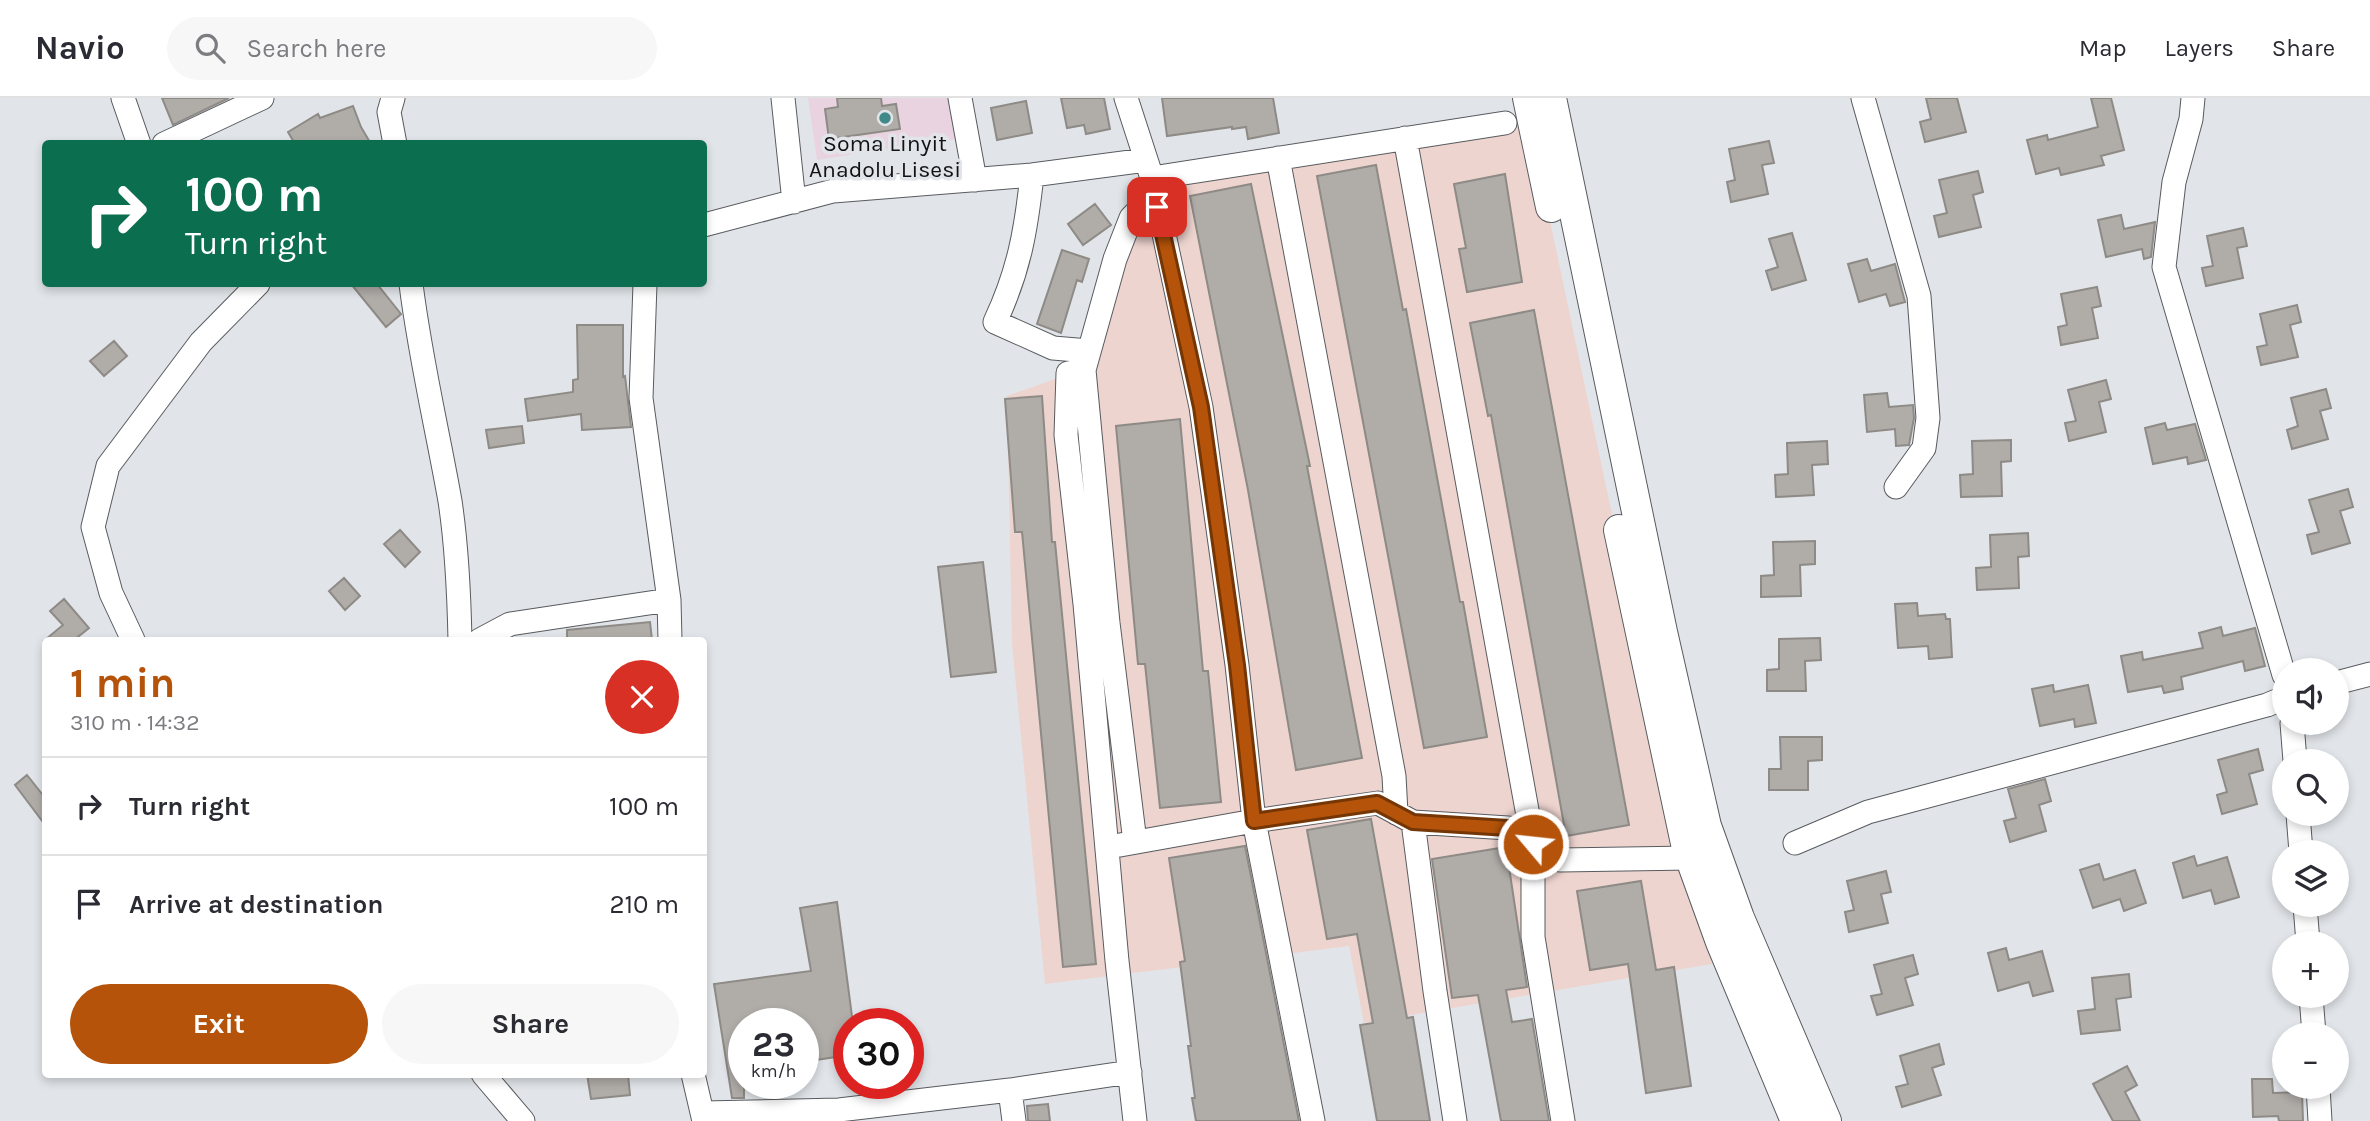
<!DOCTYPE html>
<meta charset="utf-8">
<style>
:root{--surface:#fff;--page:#f7f7f7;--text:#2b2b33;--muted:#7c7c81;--line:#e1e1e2;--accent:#b45309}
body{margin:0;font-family:Karla,sans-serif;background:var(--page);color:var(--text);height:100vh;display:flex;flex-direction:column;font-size:26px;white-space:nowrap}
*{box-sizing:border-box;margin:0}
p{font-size:23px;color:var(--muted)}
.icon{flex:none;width:38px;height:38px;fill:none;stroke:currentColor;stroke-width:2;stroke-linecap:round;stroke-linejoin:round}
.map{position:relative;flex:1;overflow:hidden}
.sheet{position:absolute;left:42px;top:539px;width:665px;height:441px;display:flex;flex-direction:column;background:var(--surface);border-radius:7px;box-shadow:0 4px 10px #0003}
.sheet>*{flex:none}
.banner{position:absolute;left:42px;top:42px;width:665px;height:147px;border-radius:7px;box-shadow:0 4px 10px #0003;background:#0b6e4f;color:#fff;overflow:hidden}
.tools{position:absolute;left:2272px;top:560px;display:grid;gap:14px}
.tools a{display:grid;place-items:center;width:77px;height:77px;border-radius:50%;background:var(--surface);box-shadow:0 4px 10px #0003;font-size:35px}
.speed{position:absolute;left:728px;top:910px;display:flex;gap:14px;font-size:35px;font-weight:700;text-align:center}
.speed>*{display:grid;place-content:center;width:91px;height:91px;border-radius:50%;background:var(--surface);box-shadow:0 4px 10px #0003;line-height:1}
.speed small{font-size:18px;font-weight:400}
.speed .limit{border:10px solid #d22;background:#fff;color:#111}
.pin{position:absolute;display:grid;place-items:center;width:60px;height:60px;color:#fff;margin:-30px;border-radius:14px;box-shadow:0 4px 10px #0006}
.me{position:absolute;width:77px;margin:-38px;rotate:298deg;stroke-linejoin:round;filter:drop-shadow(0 0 5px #0008)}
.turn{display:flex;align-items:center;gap:24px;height:147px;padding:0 28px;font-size:32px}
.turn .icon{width:91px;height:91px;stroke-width:2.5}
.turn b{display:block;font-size:49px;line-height:60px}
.round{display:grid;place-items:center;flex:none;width:74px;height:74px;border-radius:37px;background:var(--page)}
.overview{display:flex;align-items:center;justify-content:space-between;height:119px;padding:0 28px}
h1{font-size:42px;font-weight:700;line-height:52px;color:var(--accent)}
.primary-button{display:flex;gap:14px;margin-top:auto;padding:14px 28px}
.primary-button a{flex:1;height:80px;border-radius:42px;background:var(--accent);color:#fff;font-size:28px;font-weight:700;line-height:80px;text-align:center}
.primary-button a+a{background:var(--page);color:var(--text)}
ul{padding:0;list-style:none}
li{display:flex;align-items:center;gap:21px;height:98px;padding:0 28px;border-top:2px solid var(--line)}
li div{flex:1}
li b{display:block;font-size:26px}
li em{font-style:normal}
header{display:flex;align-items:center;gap:42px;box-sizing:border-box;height:98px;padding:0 35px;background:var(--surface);border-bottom:2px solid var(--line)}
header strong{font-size:33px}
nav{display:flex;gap:38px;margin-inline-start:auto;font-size:24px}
.search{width:490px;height:63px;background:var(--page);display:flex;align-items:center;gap:18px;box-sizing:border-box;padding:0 24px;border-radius:38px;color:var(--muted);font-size:26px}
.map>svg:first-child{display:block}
</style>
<header>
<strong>Navio</strong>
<div class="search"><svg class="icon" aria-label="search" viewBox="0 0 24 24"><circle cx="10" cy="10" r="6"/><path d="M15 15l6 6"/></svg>Search here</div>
<nav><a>Map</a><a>Layers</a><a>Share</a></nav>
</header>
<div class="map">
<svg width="2370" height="1023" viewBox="0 0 2370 1023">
<rect width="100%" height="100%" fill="#e1e5e9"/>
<path fill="#eed4cf" d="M1529,23L1653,611L1712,866L1364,925L1349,848L1045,886L1012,546L1007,298L1058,280L1087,274L1155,83L1404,46Z"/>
<path fill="#e9d3e1" d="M808,0H956L963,40L817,62Z"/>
<path fill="#b0aca8" stroke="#8e8a86" stroke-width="2" d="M162,0H229L173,27Z
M837,0H881L882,8L896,6L900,31L829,41L825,11L838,9Z
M1061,0H1104L1110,31L1086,36L1084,27L1067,30Z
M1162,0H1273L1279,35L1248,41L1246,29L1232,31V29L1167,38Z
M1926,0H1957L1966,34L1925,44L1920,24L1931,21Z
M2091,0H2111L2124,52L2101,58L2104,67L2061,77L2059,70L2036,76L2027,42L2047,37L2048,42L2098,29Z
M1026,3L1032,35L997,42L991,10Z
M353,8L361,29L371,46H295L288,34L318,16L320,20Z
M1769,43L1774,65L1762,67L1768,96L1731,104L1727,84L1735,82L1729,51Z
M1376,67L1403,212L1406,211L1460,504H1463L1487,639L1424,650L1317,78Z
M1978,73L1983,94L1973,97L1981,129L1939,139L1934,118L1947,115L1939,82Z
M1505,76L1522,184L1467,194L1459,151L1466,150L1454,86Z
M1251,86L1310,368H1307L1362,660L1296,672L1248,392L1190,98Z
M1095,106L1111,127L1083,147L1068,126Z
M2121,117L2124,131L2155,124L2151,159L2144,161L2142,151L2106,159L2098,122Z
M2243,130L2247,148L2237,150L2243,180L2206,188L2202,170L2213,168L2207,138Z
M1792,135L1806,182L1772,192L1766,173L1778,169L1769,141Z
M1062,152L1089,161L1082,184L1077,182L1061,235L1037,226Z
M1867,161L1871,173L1895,166L1905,204L1890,208L1886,196L1859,204L1848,166Z
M351,186H377L401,216L386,229Z
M2097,189L2101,208L2092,210L2098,240L2061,247L2058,229L2067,227L2061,196Z
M2297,207L2301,224L2290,227L2298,259L2261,267L2257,249L2267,247L2260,216Z
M1534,212L1629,727L1566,738L1491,317L1488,318L1470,225Z
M577,227H623V279L625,278L631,329L582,332L581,316L528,323L525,301L573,294V282L578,281Z
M114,243L127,258L104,278L90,263Z
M2106,282L2111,301L2099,304L2106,334L2069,343L2065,325L2076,323L2068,292Z
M2326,291L2331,310L2320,313L2328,341L2292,351L2287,332L2298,328L2291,300Z
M1887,295L1889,309L1913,307L1914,320L1909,347L1896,348L1895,331L1867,334L1864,297Z
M1042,298L1052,444H1055L1096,866L1063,869L1022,434H1015L1005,301Z
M1180,321L1203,573H1208L1221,704L1160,710L1145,566H1138L1116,328Z
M2165,325L2167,332L2195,326L2206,362L2188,366L2187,359L2153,366L2145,330Z
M522,328L524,345L489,350L486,332Z
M2011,342V363L2001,364L2002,398L1961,399L1960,377L1973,376L1972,343Z
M1827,343L1828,366L1812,367L1814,397L1776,399L1775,377L1788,376L1787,345Z
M2348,391L2353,409L2340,413L2350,445L2312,456L2307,437L2319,434L2309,402Z
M400,432L420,454L405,469L384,446Z
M2028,435L2029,458L2018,459L2019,490L1977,492L1976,470L1991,469L1990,437Z
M1815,443V466L1800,467L1801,498L1761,499V478L1774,477L1773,444Z
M983,464L996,574L951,579L938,469Z
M344,480L360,498L345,512L329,493Z
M64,501L89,530L74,542H45L63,527L50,513Z
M1917,505L1918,518L1945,516L1946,521H1950L1952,559L1929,561L1928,548L1898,550L1895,506Z
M650,524L652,542H567V532Z
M2221,529L2223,538L2255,530L2265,568L2245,573L2243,563L2181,579L2183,591L2164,595L2162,588L2128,594L2121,558L2142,554L2143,562L2203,550L2199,535Z
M1820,540L1821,562L1805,563L1806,593H1767V572L1779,571V541Z
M2053,587L2054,594L2088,587L2096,625L2075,629L2074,621L2040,628L2032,591Z
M1780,639H1822V662L1808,663V692H1769V671H1781Z
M2258,651L2263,672L2249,676L2257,706L2222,716L2217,697L2227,694L2218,662Z
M27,677L46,701V728L15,687Z
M2045,681L2051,703L2039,707L2046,733L2010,744L2004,723L2016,720L2008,691Z
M1371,721L1407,920L1413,919L1430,1023H1377L1360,927L1373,925L1357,836L1327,841L1307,732Z
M1245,748L1299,1023H1196L1192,1000H1195L1188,948H1191L1180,864L1185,863L1169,760Z
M1506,749L1527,889L1506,892L1512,924L1532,921L1549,1023H1501L1478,897L1452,900L1432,761Z
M2194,758L2197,768L2227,759L2239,799L2215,806L2211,792L2183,800L2173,765Z
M2099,766L2104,782L2135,772L2146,805L2124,813L2120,801L2093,810L2080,772Z
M1886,773L1891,794L1881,796L1888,825L1849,834L1845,814L1854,812L1847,783Z
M1641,783L1656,872L1674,869L1691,988L1646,995L1628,866L1590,872L1577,793Z
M837,804L853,926H849V957L803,964V926H744V1000H732L714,886L811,873L800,810Z
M2006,850L2009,862L2042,853L2053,893L2033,898L2029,884L1998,893L1988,855Z
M1913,857L1918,876L1905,880L1913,907L1877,917L1871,898L1882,896L1874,867Z
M2129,876L2131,899L2116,901L2120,932L2081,936L2078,913L2095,911L2092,880Z
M1939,946L1944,966L1932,970L1941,997L1902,1009L1896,989L1908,986L1900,958Z
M2127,968L2137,987L2125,994L2140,1023H2113L2093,986Z
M587,976H628L630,997L591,1001Z
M2252,981H2272L2273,995L2302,994L2303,1023H2279L2278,1018L2253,1019Z
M1048,1006L1050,1023H1028L1027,1008Z"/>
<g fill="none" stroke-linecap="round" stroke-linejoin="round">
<g stroke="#585b5f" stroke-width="25">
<path id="minor" d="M123,0L139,46
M393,0L389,14L395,46
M783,0L794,104
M960,0L975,82
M1126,0L1152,80L1201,309L1237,567L1254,723L1313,1023
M1863,0L1919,198L1928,320L1924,350L1896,389
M2193,0L2191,21L2174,84L2164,169L2284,577
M1405,40L1533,745V839L1563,1023
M164,46L262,0
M1278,60L1394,678L1396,715
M1032,77C1026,133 1019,173 995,224L1053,250L1089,253
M1152,80L1505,25
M704,127L833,93L1032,77L1146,62
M411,186C420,259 437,330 450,403C457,449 459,496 460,542
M645,186L641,300L669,502L670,542
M1084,272L1068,275L1066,337L1085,506L1117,863L1135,1023
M133,542L111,495L93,429L108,368L201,244L258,186
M480,542L510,526L669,502
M2336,585L2370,576
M2292,625L2295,663
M2298,716L2301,754
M1413,724L1435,893L1455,1023
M1135,744L1108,525L1084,272L1115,161L1131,120L1155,95
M1795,745L1868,714L2267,607L2284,600
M1120,747L1254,723L1378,705L1413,724L1508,730L1560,762L1691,760
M2305,807L2308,845
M2311,898L2314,936
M483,976L523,1023
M693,976L704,1023
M2318,989L2320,1023
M1010,992L1014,1023
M703,1015L839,1012L1010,992L1130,974"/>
</g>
<g stroke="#585b5f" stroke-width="32">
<path id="major" d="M1528,0L1551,109
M1551,0L1662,534L1706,728L1739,820L1826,1023
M1619,432L1687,750L1721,844L1796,1023"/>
</g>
<use href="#minor" stroke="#fff" stroke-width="23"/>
<use href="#major" stroke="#fff" stroke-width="30"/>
</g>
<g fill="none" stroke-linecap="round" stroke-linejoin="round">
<g stroke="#753606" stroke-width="18">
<path id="route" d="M1157,109L1201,309L1237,567L1254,723L1377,705L1413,724L1508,730L1533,746"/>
</g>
<use href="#route" stroke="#b45309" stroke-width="12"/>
</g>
<circle fill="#418988" stroke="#e1e5e9" stroke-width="2.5" cx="885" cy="20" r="7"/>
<g text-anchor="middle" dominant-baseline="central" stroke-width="7" stroke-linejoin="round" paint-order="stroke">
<g font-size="23" fill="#111214" stroke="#e1e5e9">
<text x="885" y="45">Soma Linyit<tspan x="885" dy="26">Anadolu Lisesi</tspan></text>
</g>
</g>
</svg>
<div class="tools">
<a><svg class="icon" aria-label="sound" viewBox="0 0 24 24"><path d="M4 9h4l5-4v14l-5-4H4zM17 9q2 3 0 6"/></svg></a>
<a><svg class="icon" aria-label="search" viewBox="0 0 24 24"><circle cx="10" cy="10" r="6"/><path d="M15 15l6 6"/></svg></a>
<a><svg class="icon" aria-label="layers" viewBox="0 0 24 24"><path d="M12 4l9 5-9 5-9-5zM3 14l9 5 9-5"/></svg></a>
<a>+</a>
<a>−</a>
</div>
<div class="speed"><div>23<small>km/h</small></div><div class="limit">30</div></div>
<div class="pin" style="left:1157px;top:109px;background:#d93025"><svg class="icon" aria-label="arrive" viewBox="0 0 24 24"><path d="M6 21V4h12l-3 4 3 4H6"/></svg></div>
<svg class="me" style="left:1533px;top:746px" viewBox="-20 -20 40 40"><circle r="17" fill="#b45309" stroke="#fff" stroke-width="3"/><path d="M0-11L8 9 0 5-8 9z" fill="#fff"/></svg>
<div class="banner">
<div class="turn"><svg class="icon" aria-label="right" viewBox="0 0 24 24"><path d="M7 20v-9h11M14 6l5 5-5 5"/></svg><div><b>100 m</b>Turn right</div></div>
</div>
<section class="sheet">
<div class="overview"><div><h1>1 min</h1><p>310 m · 14:32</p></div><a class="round" style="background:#d93025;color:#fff"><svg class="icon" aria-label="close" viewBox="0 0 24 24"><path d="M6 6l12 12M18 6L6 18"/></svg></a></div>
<ul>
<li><svg class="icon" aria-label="right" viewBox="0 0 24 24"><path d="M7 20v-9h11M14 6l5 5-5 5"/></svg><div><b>Turn right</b></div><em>100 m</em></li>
<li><svg class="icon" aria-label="arrive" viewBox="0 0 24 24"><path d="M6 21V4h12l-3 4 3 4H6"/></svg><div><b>Arrive at destination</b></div><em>210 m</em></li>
</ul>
<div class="primary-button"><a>Exit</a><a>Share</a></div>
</section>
</div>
